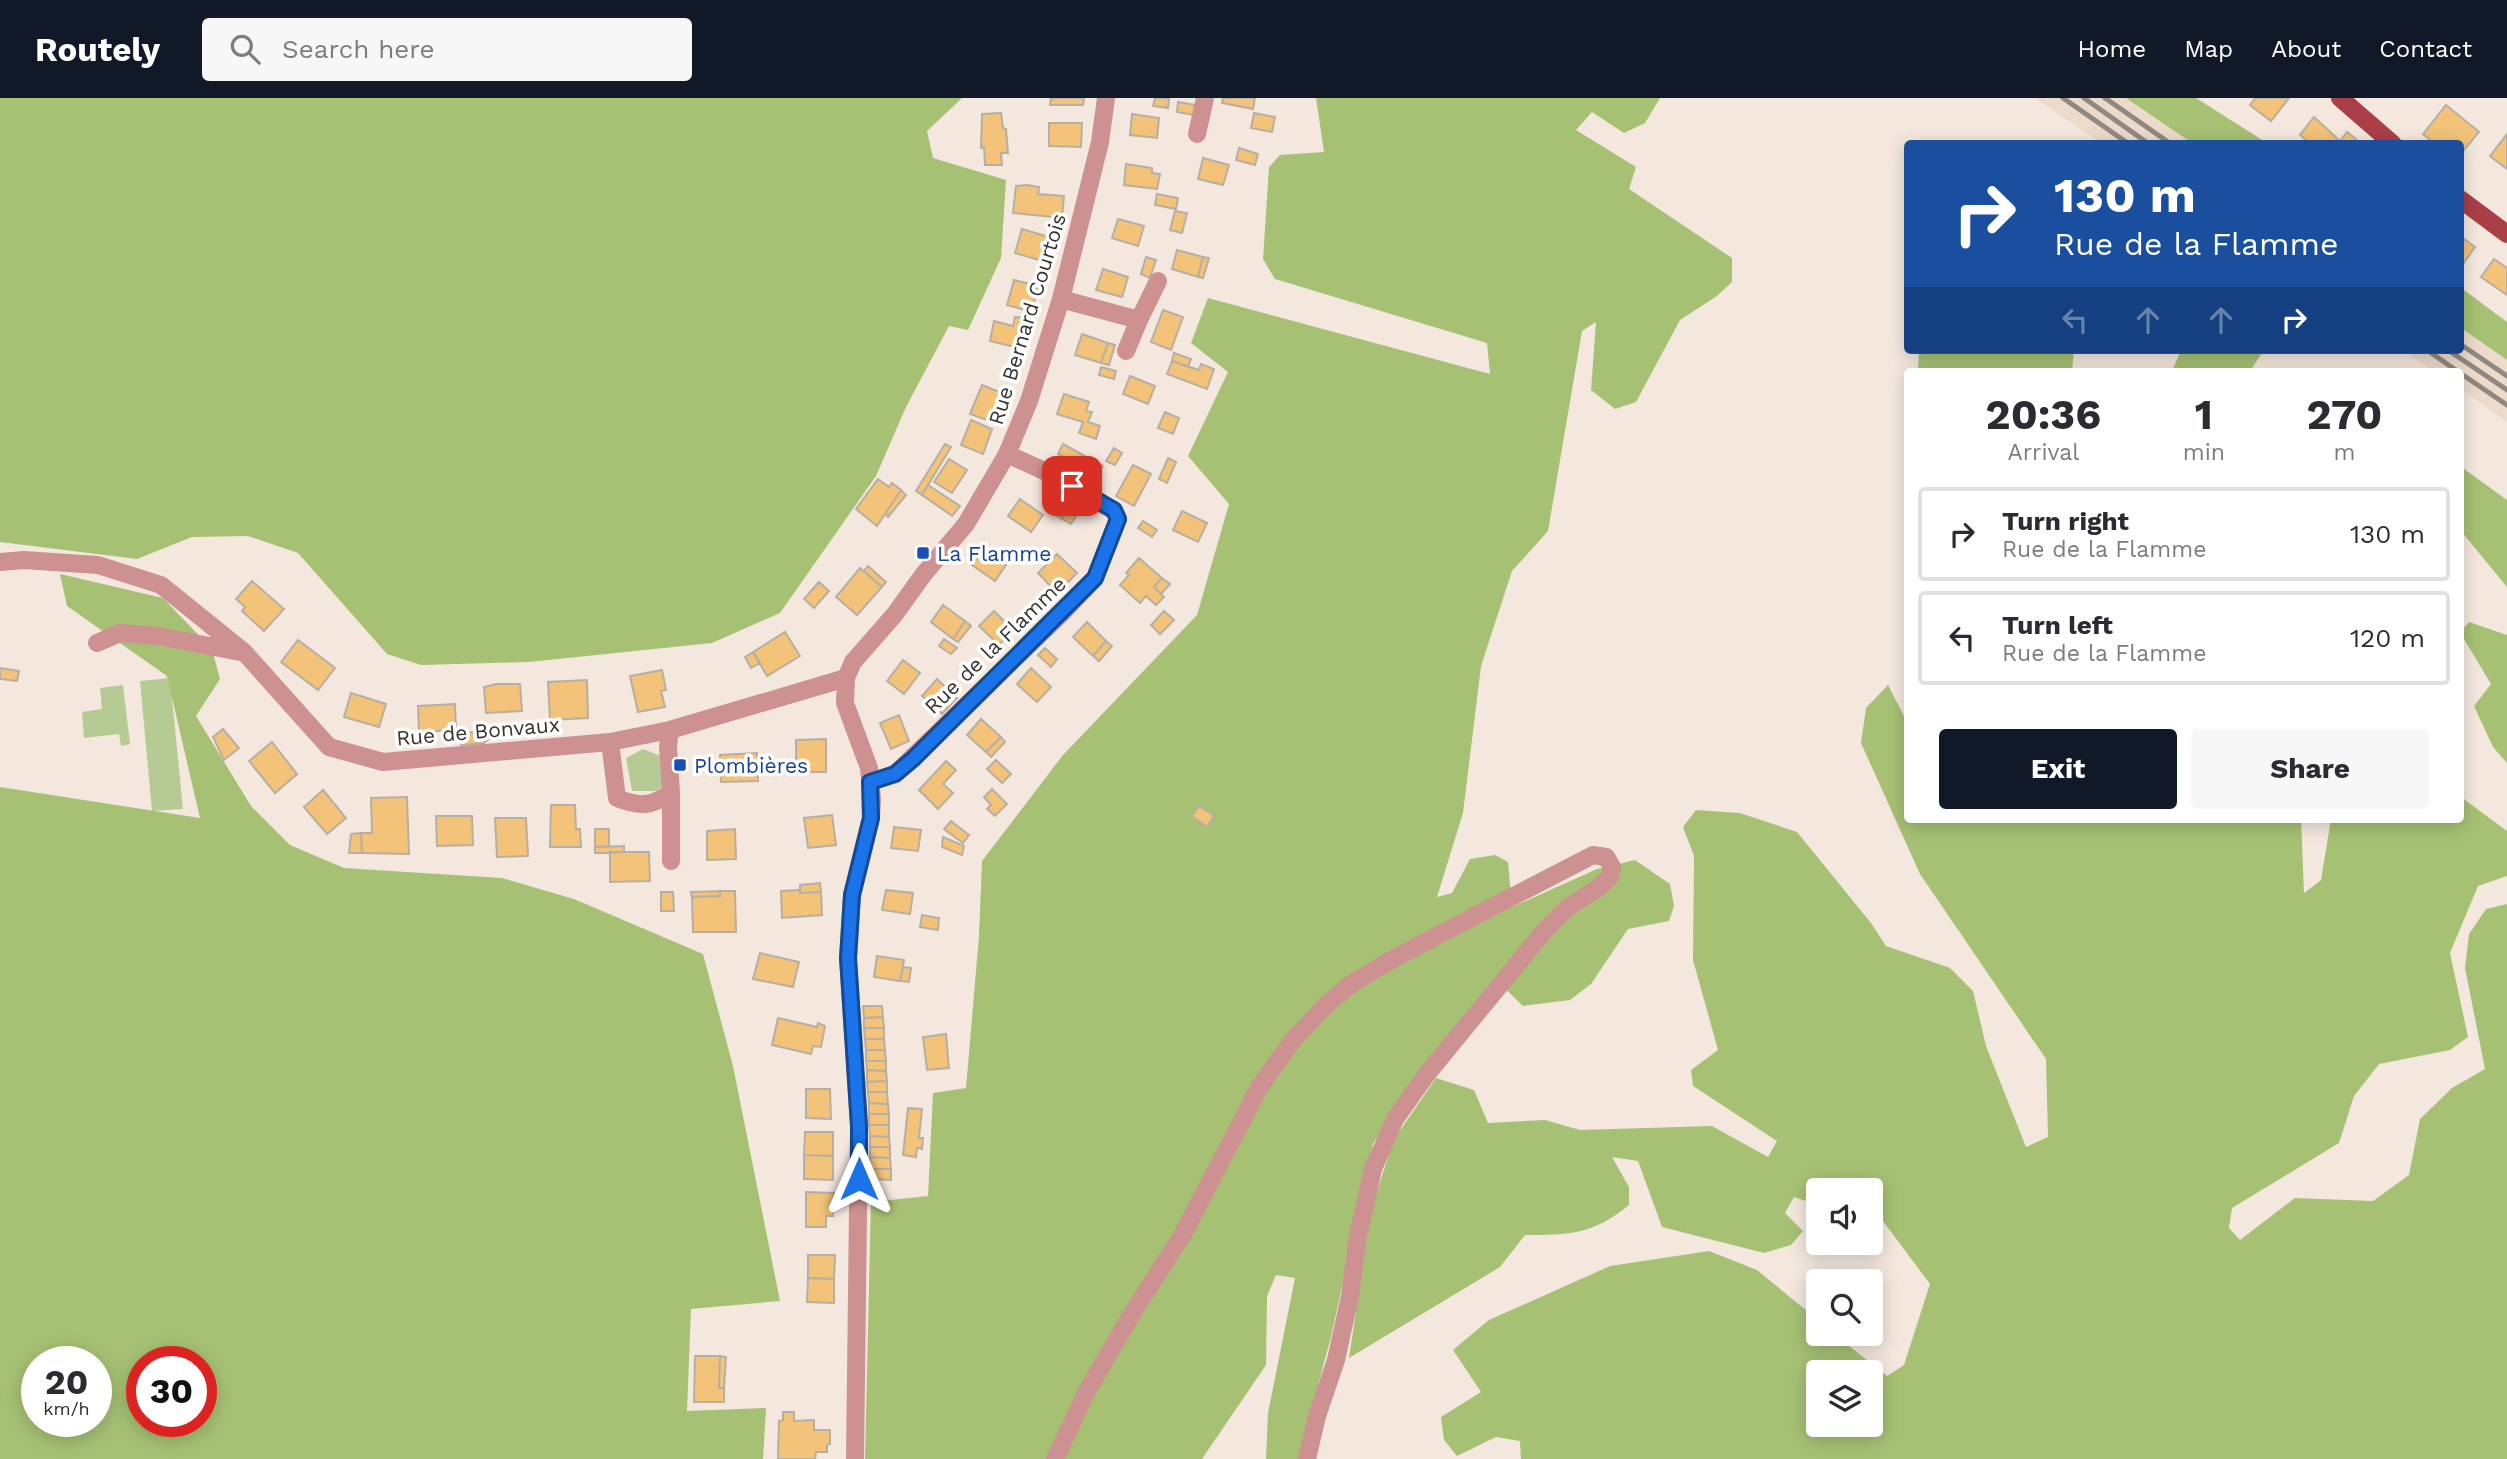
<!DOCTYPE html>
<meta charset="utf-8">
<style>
:root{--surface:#fff;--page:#f7f7f7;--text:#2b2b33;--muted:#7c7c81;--line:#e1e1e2;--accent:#111827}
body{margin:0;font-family:"Work Sans",sans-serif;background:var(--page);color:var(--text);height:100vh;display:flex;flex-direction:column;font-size:26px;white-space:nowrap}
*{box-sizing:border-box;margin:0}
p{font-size:23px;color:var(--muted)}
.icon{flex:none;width:38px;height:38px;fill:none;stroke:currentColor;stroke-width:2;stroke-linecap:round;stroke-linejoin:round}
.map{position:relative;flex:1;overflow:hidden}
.side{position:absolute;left:1904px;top:270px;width:560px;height:455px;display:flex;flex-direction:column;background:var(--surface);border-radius:7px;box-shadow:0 4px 18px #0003}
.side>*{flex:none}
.top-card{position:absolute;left:1904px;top:42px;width:560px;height:214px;border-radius:7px;box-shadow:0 4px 18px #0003;background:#1a4fa0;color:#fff;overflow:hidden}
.tools{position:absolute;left:1806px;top:1080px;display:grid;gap:14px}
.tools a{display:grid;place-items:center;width:77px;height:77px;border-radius:7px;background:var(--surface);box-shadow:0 4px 18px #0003;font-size:35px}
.speed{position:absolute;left:21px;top:1248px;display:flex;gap:14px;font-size:35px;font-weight:700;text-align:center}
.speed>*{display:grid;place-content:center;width:91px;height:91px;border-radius:50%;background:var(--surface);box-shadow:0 4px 18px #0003;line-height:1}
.speed small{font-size:18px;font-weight:400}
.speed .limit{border:10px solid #d22;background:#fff;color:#111}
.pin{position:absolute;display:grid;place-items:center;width:60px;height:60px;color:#fff;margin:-30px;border-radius:14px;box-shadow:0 4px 10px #0006}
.me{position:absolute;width:77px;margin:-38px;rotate:0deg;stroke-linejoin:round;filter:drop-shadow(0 0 5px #0008)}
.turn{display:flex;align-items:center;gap:24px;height:147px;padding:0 35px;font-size:32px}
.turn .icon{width:91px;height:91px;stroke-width:2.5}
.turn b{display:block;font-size:49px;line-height:60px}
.lanes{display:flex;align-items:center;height:66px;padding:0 35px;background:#0003;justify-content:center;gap:35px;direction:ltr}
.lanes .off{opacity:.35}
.eta{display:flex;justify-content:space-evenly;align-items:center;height:119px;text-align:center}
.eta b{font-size:42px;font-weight:700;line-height:49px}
.action{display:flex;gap:14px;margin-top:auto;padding:14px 35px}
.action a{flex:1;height:80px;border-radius:7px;background:var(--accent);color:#fff;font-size:28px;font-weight:700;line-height:80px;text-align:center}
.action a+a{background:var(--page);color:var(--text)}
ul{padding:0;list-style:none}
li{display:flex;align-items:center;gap:21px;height:94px;margin:0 14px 10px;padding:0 21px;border:4px solid var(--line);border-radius:7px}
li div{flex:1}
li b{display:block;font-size:26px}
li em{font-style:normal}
header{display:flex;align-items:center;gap:42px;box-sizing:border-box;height:98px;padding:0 35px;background:var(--accent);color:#fff}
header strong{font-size:33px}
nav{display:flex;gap:38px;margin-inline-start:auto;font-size:24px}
.search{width:490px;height:63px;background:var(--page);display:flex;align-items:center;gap:18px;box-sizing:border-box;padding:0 24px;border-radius:7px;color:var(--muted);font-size:26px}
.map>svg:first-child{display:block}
</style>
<header>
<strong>Routely</strong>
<div class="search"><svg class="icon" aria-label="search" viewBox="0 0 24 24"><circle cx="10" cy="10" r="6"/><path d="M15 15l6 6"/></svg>Search here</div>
<nav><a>Home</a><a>Map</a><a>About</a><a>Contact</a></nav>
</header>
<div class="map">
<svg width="2507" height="1361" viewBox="0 0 2507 1361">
<rect width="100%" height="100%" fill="#f4e8de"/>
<path fill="#ecdbcb" d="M2035,0H2126L2192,45H2101Z
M2461,230L2507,262V324L2461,291L2460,273H2434L2403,252H2460Z"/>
<path fill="#b6ca94" d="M170,580L183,711L152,713L140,583Z
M123,587L130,646L121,648L119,636L84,640L82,614L102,611L100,590Z
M643,651L661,658L663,688L656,693H632L626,660Z"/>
<path fill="#a6c174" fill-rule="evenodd" d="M0,0H962L927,33L933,60L1006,82L1001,160L968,232L949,228L906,309L876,378L780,515L712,545L529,564L421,567L387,556L298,455L248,438L192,439L137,461L0,444Z
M1316,0H1660L1645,25L1624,35L1592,14L1576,32L1636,69L1629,91L1732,160V184L1717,198L1680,222L1636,304L1615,311L1591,292L1596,224L1582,233L1548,433L1512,473L1481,568L1463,715L1437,799L1452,795L1470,761L1495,757L1508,764L1512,809L1597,771L1635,762L1670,786L1674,808L1669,823L1628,831L1591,886L1570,902L1523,908L1494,880L1416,978L1373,1046L1331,1239L1298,1361H1266L1268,1315L1295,1180L1276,1177L1267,1198L1266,1267L1202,1361H865L871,1104L928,1098L933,995L966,990L979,838L982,763L1063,657L1197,517L1229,406L1188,358L1228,274L1191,245L1208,200L1490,276L1487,245L1275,181L1263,161L1269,69L1280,57L1324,54Z
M2126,0H2196L2267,45H2192Z
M2460,189L2507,224V262L2461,230Z
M1919,252H2074L2072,273H1918Z
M2181,252H2294L2262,255L2250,273H2172Z
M2460,368L2507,402V489L2461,433Z
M60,476L163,500L212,551L220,581L196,618L251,708L290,747L344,770L502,780L574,801L703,856L733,968L780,1203L691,1211L687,1313L766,1310L763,1361H0V689L200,720L167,578L67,508ZM37,1264H96V1323H37ZM142,1264H201V1323H142Z
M2469,524L2507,537V665L2493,649L2474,608L2491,586L2461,536V533Z
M1888,587L1907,624L1908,721H2301L2304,795L2321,782L2331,721H2460L2461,699L2507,733V778L2478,788L2450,855L2468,939L2450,952L2379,966L2354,998L2339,1045L2232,1110L2229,1130L2240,1142L2295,1100L2373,1103L2409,1077L2420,1021L2452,990L2485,971L2465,870L2469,836L2486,811L2507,806V1361H1521L1520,1343L1496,1339L1457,1358L1444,1342L1441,1319L1481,1294L1453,1252L1489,1222L1610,1168L1709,1153L1757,1172L1818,1222V1236H1834L1887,1278L1904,1267L1930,1186L1871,1107V1092H1859L1853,1084L1847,1092H1818V1107L1794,1099L1785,1115L1803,1133L1791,1147L1764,1155L1662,1129L1638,1063L1612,1059L1629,1089V1107C1594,1136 1570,1137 1525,1137L1500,1169L1349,1260L1371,1111L1394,1041L1436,980L1474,992L1488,1025L1545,1022L1580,1032L1712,1028L1768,1059L1777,1043L1693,988L1691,972L1718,952L1693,862L1694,758L1683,729L1696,712L1740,715L1797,734L1871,825L1886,848L1950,870L1973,893L1986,948L2026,1049L2048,1039L2046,961L1920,776L1861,645L1866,610ZM1818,1274H1871V1326H1818Z"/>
<path fill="#f2c379" stroke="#b7afa3" stroke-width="2" d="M1051,0H1084L1083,7H1050Z
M1155,0H1169L1168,10L1153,8Z
M1223,0H1255L1253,11L1222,5Z
M2255,0H2289L2271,23L2250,7Z
M1178,4L1196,7L1194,17L1177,14Z
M2446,7L2479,34L2460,57V46H2435L2423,36Z
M1001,15L1003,30L1006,31L1008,55H1001L1002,67H985L984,49L981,50L982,16Z
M1254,15L1275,19L1272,34L1251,30Z
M1132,16L1159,20L1157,40L1130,37Z
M2314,19L2340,43L2347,34L2356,41L2352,46H2310L2300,37Z
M1049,25H1082L1081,49L1049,48Z
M2507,36V71L2490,58Z
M1239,50L1258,56L1255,67L1236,62Z
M1203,60L1229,67L1223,87L1198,81Z
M1126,66L1152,70V75L1160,76L1157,91L1124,87Z
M1027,87L1039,89L1038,96L1064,98L1062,120L1013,115L1016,88Z
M1157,96L1178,100L1176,111L1155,107Z
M1175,113L1187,115L1182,135L1170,132Z
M1118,121L1144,128L1138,148L1112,140Z
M1022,131L1052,140L1046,164L1015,155Z
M2460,138L2475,149L2461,169H2460Z
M1177,152L1203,159L1198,179L1172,171Z
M1146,159L1156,162L1150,180L1141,176Z
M1203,159L1209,160L1203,180L1198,179Z
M2494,161L2507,170V197L2481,179Z
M1103,171L1128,179L1122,199L1096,192Z
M1014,182L1038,188L1032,214L1007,207Z
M1163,212L1183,219L1171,252L1151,244Z
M1015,219L1035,221L1027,252L990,243L994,223L1013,228Z
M1082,236L1108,245L1101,265L1075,257Z
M1108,245L1115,247L1109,267L1101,265Z
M1174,255L1191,261L1188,269L1172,263Z
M1172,263L1199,272L1201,266L1214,271L1207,291L1167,276Z
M1101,269L1116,273L1114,281L1099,277Z
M1130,278L1155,288L1148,306L1123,296Z
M982,287L1002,295L990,323L970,316Z
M1064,296L1089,304L1086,313L1092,314L1088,324L1100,328L1096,341L1079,335L1083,324L1057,316Z
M1165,314L1179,320L1173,336L1158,330Z
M971,322L992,331L983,356L961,347Z
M945,346L951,349L922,397L916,393Z
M1063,346L1103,368L1094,384L1064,368L1068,361L1058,356Z
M1114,350L1122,355L1115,367L1106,363Z
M1168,360L1176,364L1167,385L1159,381Z
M949,361L967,372L952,395L934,384Z
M1133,367L1151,376L1134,408L1116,398Z
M878,381L889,389L892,385L901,392L877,428L856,411Z
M928,387L960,408L952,418L922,397Z
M901,392L906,397L888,419L885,416Z
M1020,401L1043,417L1031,434L1008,418Z
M1061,402L1072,408L1062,421L1053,415Z
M1072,408L1080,412L1071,426L1062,421Z
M1182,413L1207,425L1198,444L1173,432Z
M1143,423L1157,432L1152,439L1138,430Z
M984,451L1006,467L995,483L972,467Z
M1057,456L1077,475L1057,495L1038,475Z
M1139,460L1162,480L1154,489L1164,499L1156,507L1146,498L1140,505L1120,487L1129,477L1126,475Z
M868,468L886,484L882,489L864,473Z
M860,470L882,489L857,517L836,499Z
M1162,480L1170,486L1161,496L1154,489Z
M252,483L284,511L264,533L242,513L245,509L236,501Z
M819,484L829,493L814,510L804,501Z
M943,507L965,523L953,541L931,524Z
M994,513L1013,532L999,547L979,528Z
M1164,513L1174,522L1160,536L1151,527Z
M965,523L971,528L958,544L953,541Z
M1087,524L1106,543L1093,558L1073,539Z
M785,534L800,558L767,578L753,554Z
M944,541L957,550L951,556L939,548Z
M298,542L335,570L318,592L281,564Z
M1106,543L1112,548L1099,563L1093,558Z
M1045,550L1057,561L1051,569L1038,557Z
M753,554L760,565L751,570L745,559Z
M903,562L920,575L904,596L887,583Z
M0,570L19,573L17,583L0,581Z
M1031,570L1051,589L1037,604L1017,586Z
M662,572L666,592L661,593L665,609L638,614L630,578Z
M937,581L957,600L942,616L922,598Z
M587,582L588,620L550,622L548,584Z
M496,586H520L522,613L486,615L484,589Z
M351,595L386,606L379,629L344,619Z
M455,606L456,632L419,634L418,608Z
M899,617L909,643L891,651L880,625Z
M981,621L1001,639L986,654L967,637Z
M223,631L239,650L224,662L213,639Z
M492,631V638L484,645L476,646L475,632Z
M475,634L476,646L461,647V635Z
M1001,639L1005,644L991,659L986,654Z
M826,641V674H796V642Z
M272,644L297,676L275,695L249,663Z
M757,655L758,683L721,684L720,657Z
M996,662L1011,676L1002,685L987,671Z
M946,663L956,672L943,686L953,695L938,711L919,692Z
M992,691L1007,706L995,718L987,711L991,707L984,699Z
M323,692L346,720L327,736L304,709Z
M407,699L409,756L362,755L361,735H372L371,700Z
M551,707H575L576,731H580L581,749H550Z
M1199,708L1214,718L1207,729L1192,718Z
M832,717L836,747L808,750L804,720Z
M436,718H472L473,747L437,748Z
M495,720H526L528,758L497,759Z
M951,723L969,737L963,745L944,731Z
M894,729L921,732L918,753L891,750Z
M595,731H609V748L595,749Z
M735,731L736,761L707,762V733Z
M361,735L362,755H349L351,736Z
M943,739L964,748L962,757L942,749Z
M624,748V754L595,755V749Z
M610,754H649L650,783L610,784Z
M820,785L821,794L800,795V787Z
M800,792V795L821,794L822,817L782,820L781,793Z
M886,792L913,795L910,816L882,812Z
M720,793H735L736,834H693L692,799L720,798Z
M720,793V798L692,799L691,794Z
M661,794H673L674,813H661Z
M922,817L939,820L938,832L920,829Z
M760,855L799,864L793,889L753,881Z
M877,858L904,862L900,883L874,879Z
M903,869L911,870L909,884L900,883Z
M863,908H882L883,919L864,920Z
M883,919L884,930H864V920Z
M778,920L817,929L818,925L825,928L821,949L813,948L811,956L772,947Z
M864,930H884V941H865Z
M946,936L949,970L927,972L923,939Z
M865,941H884L885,952H866Z
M866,952H885L886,963H866Z
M866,963H886V973L867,972Z
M867,972L886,973L887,983L867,984Z
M887,983V994H868L867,984Z
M806,991H830L831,1021L806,1020Z
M868,994H887L888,1006L869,1005Z
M869,1005L888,1006L889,1016H869Z
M908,1010L922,1011L919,1040H923L922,1051L917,1050L916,1059L903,1057Z
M869,1016H889V1027H869Z
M869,1027H889V1039L870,1038Z
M805,1034H833V1058L804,1057Z
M870,1038L889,1039L890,1049H870Z
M870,1049H890V1060L870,1059Z
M804,1057L833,1058V1082L804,1081Z
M870,1059L890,1060L891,1071H870Z
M870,1071H891V1082L870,1081Z
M806,1094L834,1095L833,1118H826V1129H806Z
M808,1157H835L834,1181L808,1180Z
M808,1180L834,1181V1205L807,1204Z
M695,1258H720L719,1290H724V1304H694Z
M720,1258L726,1259L724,1290H719Z
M783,1314H794V1323L814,1322V1332H830V1346L827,1347V1354H816L815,1361H778L779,1323L783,1322Z"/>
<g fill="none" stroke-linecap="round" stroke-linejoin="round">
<path stroke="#ce9191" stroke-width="18" d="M1197,36L1205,0
M1061,201L1139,222L1126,253
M1139,222L1158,183
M0,464L24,462L98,467L161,487L244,554L329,649L383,664L610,644L670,632L846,580
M97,545L120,535L158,538L240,554
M610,644L617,700C639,709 652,709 671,694L668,649L670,632
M871,684L895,676L1062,515L1095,480L1118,421L1114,413L1051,376L1007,356
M671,694V763
M855,1361L859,1028L848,860L852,797L871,720L872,701L869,670L845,605L846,580L853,564L895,516L923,477L966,426L1007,356L1029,303L1061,201L1100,44L1106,0
M1055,1361L1087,1293L1133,1214L1183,1136L1260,988L1293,942L1328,905L1354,884L1400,857L1593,757L1606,759L1612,769L1610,779L1598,790L1567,810L1545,832L1427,976L1395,1021L1373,1071L1358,1138L1350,1198L1336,1262L1317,1318L1307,1361"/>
<path stroke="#ab3f47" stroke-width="18" d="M2340,0L2393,46
M2460,101L2507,136"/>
<path stroke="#908881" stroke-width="5" d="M2063,0L2129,46
M2084,0L2149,46
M2105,0L2171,46
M2460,246L2507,278
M2427,252L2457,273
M2448,252L2507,292
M2460,275L2507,307"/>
</g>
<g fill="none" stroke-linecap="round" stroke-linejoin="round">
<g stroke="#114b97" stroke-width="18">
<path id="route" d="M859,1081V1028L848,860L852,797L871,720L870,684L895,676L914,660L1095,480L1118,421L1114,412L1072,388"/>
</g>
<use href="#route" stroke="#1a73e8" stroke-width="12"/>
</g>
<g fill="#1a4fb4" stroke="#fff" stroke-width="2.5">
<rect x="916" y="448" width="14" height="14" rx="3.5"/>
<rect x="673" y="660" width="14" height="14" rx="3.5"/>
</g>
<g text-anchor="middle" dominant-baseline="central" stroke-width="7" stroke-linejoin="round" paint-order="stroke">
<g font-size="21" fill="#37332f" stroke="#fff">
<text transform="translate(1027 221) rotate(-73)">Rue Bernard Courtois</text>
<text transform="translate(995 547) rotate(-44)">Rue de la Flamme</text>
<text transform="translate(478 633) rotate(-5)">Rue de Bonvaux</text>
</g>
<g font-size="21" fill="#164399" stroke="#fff" text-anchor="start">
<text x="937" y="455">La Flamme</text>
<text x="694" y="667">Plombières</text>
</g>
</g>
</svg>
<div class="tools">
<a><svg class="icon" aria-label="sound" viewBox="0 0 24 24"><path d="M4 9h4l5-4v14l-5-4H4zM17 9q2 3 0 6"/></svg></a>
<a><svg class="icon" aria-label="search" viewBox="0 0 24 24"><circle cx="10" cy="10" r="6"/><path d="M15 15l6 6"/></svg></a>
<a><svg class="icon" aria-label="layers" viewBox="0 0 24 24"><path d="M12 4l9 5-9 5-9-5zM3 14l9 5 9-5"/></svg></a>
</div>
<div class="speed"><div>20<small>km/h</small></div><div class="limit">30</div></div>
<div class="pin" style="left:1072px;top:388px;background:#d93025"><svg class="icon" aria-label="arrive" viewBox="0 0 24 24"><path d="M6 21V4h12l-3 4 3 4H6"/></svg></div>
<svg class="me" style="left:859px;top:1081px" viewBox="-20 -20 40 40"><path d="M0-17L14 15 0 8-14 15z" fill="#1a73e8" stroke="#fff" stroke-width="4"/></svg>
<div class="top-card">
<div class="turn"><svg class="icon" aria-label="right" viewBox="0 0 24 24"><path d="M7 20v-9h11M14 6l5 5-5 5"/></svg><div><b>130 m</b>Rue de la Flamme</div></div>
<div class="lanes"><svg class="icon off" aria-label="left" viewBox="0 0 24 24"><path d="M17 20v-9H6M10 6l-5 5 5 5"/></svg><svg class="icon off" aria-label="ahead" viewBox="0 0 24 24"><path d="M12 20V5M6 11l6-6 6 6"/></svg><svg class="icon off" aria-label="ahead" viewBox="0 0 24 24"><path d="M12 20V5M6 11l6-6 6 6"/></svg><svg class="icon" aria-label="right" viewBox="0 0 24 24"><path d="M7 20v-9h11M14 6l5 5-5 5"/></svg></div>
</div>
<section class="side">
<div class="eta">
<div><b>20:36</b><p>Arrival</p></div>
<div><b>1</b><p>min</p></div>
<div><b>270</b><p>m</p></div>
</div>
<ul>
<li><svg class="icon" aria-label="right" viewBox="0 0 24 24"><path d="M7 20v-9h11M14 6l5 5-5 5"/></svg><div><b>Turn right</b><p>Rue de la Flamme</p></div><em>130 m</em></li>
<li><svg class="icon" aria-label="left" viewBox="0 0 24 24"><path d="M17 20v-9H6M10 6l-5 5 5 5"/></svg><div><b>Turn left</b><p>Rue de la Flamme</p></div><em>120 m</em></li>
</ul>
<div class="action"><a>Exit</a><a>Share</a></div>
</section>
</div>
